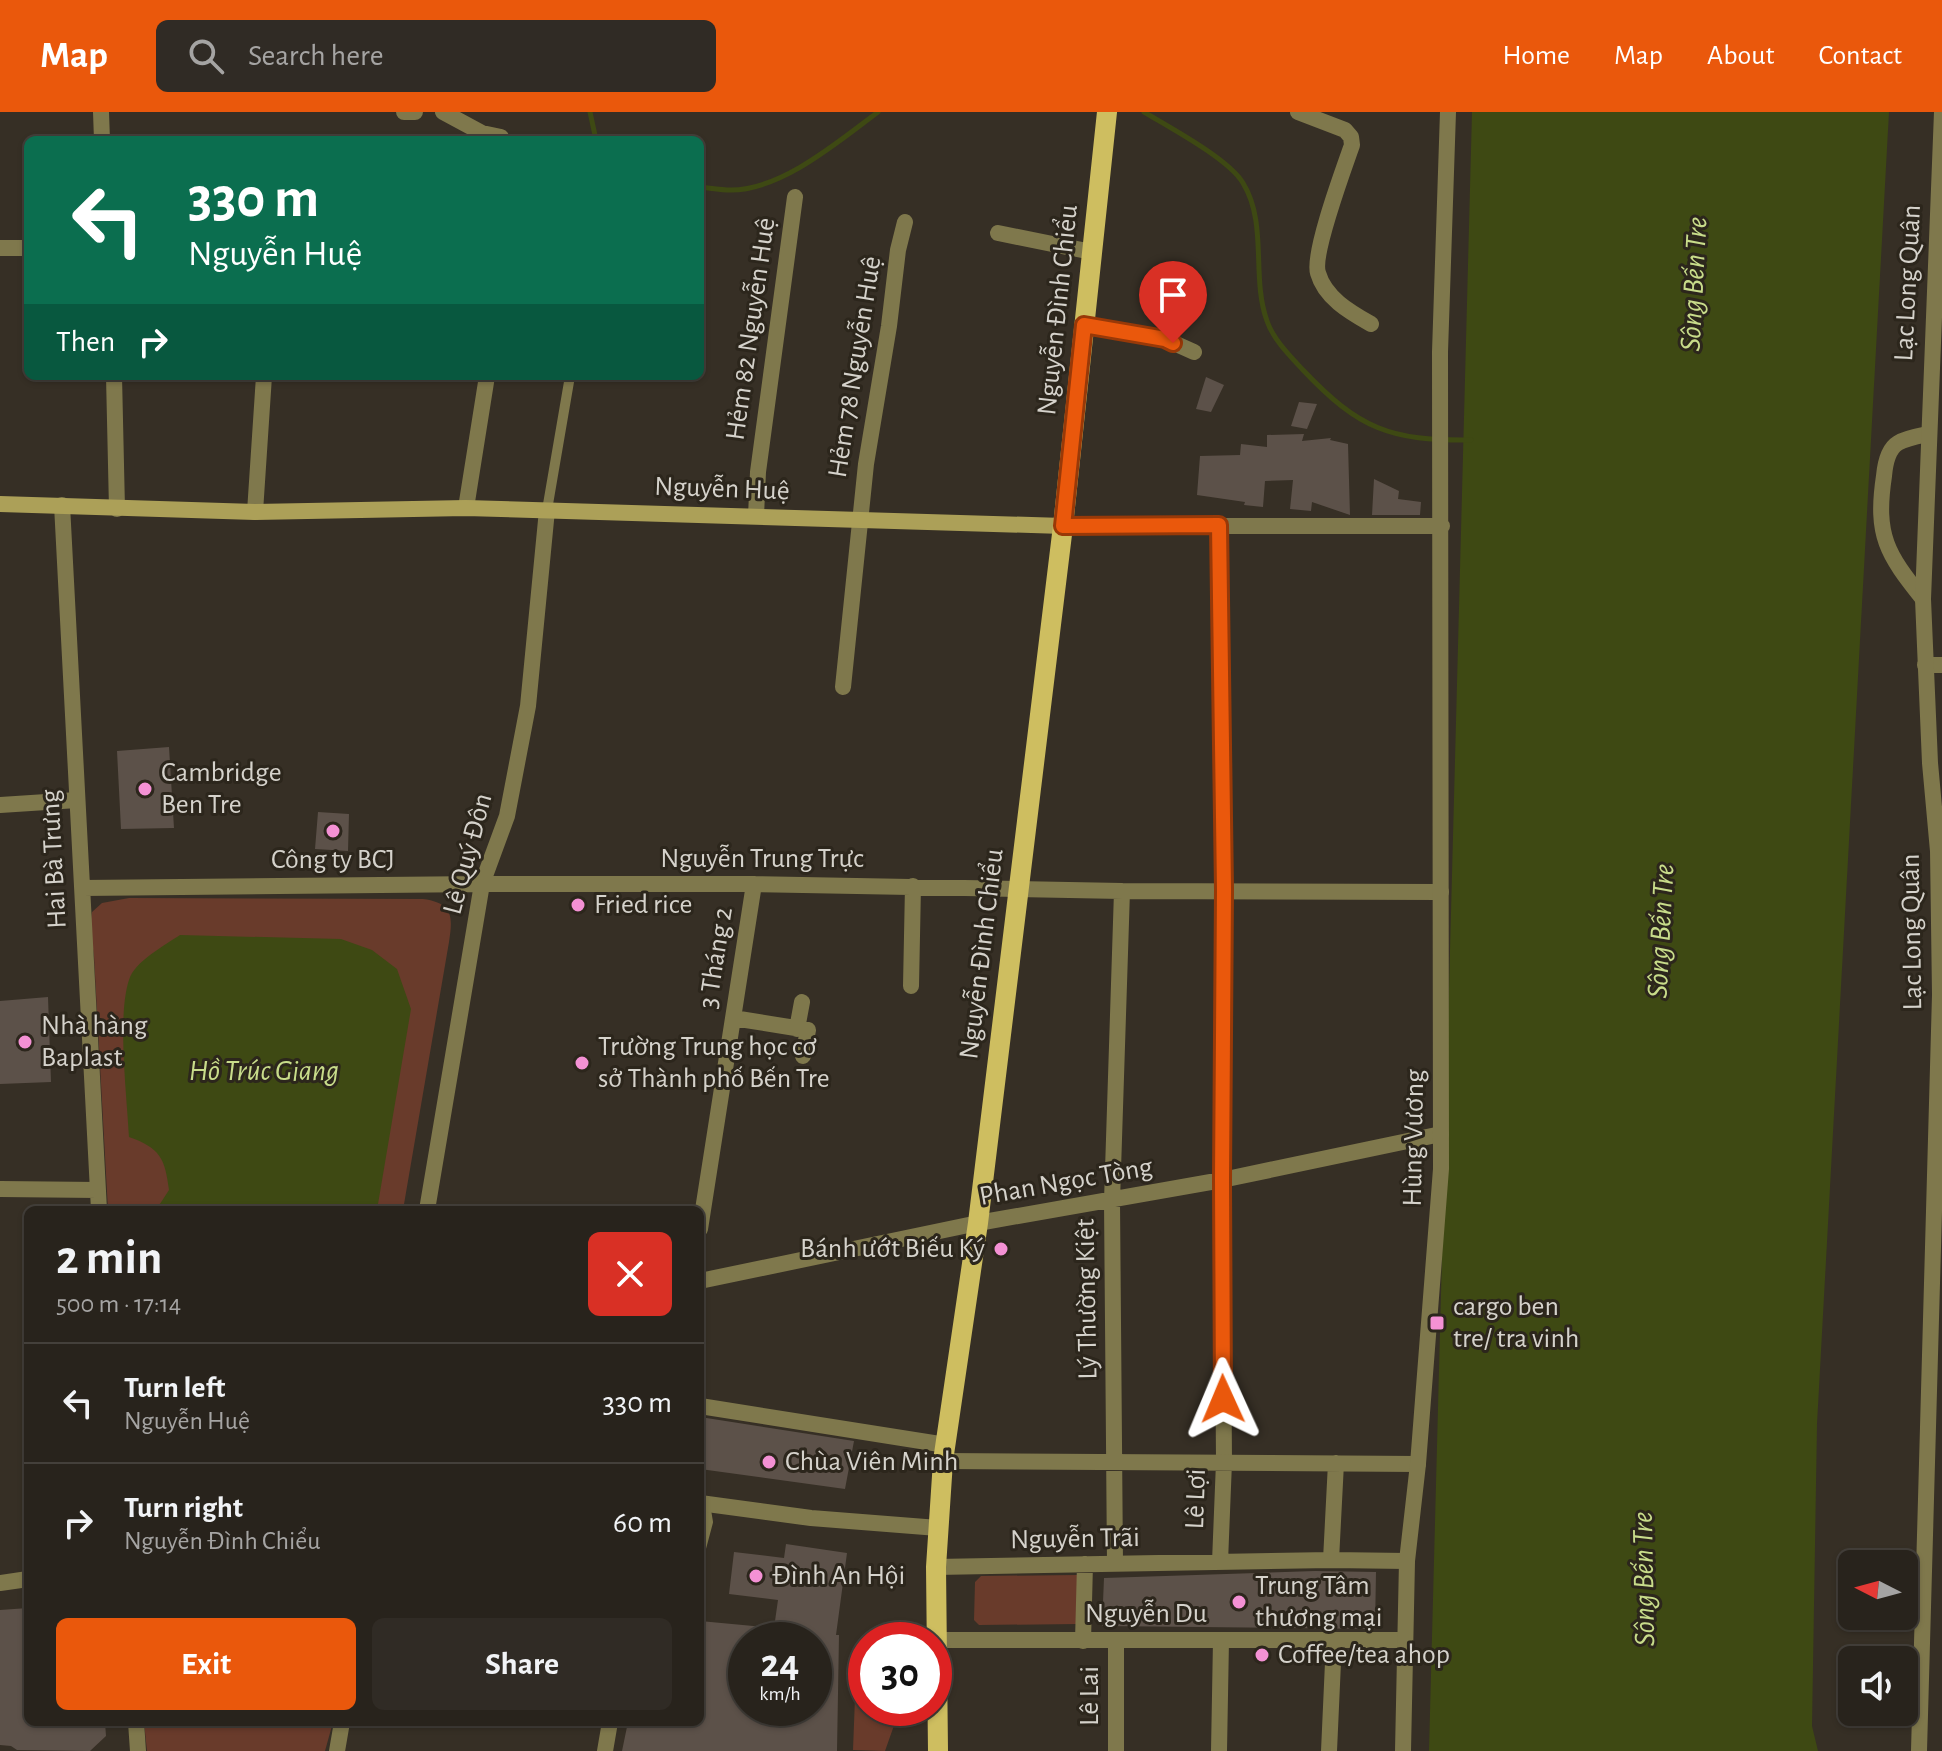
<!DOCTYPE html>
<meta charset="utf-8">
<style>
:root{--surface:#28231c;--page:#302b25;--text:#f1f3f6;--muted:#a5a4a3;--line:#44403b;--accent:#ea580c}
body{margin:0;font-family:"Alegreya Sans",sans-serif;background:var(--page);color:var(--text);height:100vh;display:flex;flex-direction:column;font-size:30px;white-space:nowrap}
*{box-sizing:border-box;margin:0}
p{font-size:26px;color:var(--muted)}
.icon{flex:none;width:44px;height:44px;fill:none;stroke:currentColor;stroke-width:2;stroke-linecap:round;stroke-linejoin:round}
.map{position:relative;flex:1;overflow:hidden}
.details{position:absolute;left:24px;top:1094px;width:680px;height:520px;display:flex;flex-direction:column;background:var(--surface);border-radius:12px;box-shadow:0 2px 6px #0004,0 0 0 2px var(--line)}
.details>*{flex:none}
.top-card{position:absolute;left:24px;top:24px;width:680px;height:244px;border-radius:12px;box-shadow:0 2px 6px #0004,0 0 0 2px var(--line);background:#0b6e4f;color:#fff;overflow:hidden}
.needle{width:52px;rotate:276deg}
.controls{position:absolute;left:1838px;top:1438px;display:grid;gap:16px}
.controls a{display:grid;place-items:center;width:80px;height:80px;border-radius:12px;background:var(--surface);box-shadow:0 2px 6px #0004,0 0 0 2px var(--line);font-size:40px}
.speed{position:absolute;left:728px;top:1510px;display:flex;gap:16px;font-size:40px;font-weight:700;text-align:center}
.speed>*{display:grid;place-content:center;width:104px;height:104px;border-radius:50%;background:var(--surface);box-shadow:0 2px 6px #0004,0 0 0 2px var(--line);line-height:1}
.speed small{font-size:20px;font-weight:400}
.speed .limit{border:12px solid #d22;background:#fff;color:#111}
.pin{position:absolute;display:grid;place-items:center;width:68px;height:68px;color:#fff;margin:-82px -34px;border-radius:50% 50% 50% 0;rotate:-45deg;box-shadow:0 0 8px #0007}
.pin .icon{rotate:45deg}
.me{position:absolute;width:88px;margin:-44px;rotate:359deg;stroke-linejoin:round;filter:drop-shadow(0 0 6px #0008)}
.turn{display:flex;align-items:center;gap:28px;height:168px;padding:0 32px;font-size:36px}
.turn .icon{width:104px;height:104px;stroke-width:2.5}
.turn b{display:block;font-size:56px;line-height:68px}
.then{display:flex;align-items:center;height:76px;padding:0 32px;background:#0003;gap:16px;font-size:30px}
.round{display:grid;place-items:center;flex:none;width:84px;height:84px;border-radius:12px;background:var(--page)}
.summary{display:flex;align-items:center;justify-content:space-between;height:136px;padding:0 32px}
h1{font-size:48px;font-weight:600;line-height:60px}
.cta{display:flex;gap:16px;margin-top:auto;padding:16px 32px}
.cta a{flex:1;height:92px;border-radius:12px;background:var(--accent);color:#fff;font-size:32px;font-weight:600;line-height:92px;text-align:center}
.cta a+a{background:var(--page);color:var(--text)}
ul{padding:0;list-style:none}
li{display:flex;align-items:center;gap:24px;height:120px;padding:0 32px;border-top:2px solid var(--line)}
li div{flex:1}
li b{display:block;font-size:30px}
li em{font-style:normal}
header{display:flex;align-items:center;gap:48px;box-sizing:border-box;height:112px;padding:0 40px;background:var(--accent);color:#fff}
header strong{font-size:38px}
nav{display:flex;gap:44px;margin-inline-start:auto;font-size:28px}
.search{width:560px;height:72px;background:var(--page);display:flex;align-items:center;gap:20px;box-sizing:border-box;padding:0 28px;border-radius:12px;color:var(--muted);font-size:30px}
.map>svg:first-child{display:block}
</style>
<header>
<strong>Map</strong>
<div class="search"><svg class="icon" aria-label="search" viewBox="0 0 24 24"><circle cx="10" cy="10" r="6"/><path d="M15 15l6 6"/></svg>Search here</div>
<nav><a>Home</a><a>Map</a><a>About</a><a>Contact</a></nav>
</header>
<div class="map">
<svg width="1942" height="1639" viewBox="0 0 1942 1639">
<rect width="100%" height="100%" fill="#362f25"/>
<path fill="#693b2b" d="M129,786L423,787C453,791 453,804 449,830L403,1098H108L94,844L90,815L92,800L102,791Z
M1078,1463V1512L979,1513L974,1508L975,1470L981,1464Z
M866,1541V1596H908L897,1605L885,1639L853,1638L856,1559L858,1550Z
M144,1610H333L325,1639H147Z"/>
<path fill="#3e4913" d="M1472,0H1889L1817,1312L1812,1614L1818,1639H1429Z
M180,823L341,827L372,838L397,857L411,897L377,1098H156L169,1078C165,1046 160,1036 129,1025C127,985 117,904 129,868C134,850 165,833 180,823Z"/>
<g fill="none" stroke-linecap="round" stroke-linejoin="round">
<path stroke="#3e4913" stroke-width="5" d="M590,0L596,28
M1144,0C1169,15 1229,47 1243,71C1268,112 1251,165 1267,209C1273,227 1290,244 1303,258C1359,317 1390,329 1471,328
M700,75C710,76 721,78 731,78C782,78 839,29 878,0"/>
</g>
<path fill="#5c5149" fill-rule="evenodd" d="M1206,265L1224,273L1211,300L1196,297Z
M1299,290L1317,292L1307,317L1291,314Z
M1304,322L1302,329L1331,326L1330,328L1348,332L1350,403L1312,390L1311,399L1290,397L1293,368L1265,369L1263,395L1244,393L1245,390L1197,383L1200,344L1240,343L1241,332L1267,335V323Z
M1374,367L1399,379L1398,387L1421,390L1420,403H1372Z
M169,635L174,716L121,717L117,639Z
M318,700L349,702L348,739L315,737Z
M48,885L51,970L0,972V889Z
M700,1305L854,1329L845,1377L700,1357Z
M786,1432L847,1441L836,1523H839L837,1639H622L628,1610H700V1509L774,1516L778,1488L729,1482L734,1440L784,1446ZM746,1528H814V1596H746Z
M1315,1459L1376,1460L1375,1517L1102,1514L1104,1466Z
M28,1496V1610H105L106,1624L90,1639L17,1638L11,1634L0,1633V1498Z"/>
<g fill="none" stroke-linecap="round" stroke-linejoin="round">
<path stroke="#7f784c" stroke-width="10" d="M547,398L570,264
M700,1440L708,1410L705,1392"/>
<path stroke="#7f784c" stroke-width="16" d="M101,0L102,28
M404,0H415
M443,0L482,21L501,25L500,28
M1298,0L1345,18L1351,25L1352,33C1344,56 1312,142 1318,161C1325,186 1350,200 1371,212
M998,121L1092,140
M0,136H28
M1084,213L1165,227L1194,240
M114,264L117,397
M62,393L99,1098
M466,396L487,264
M255,400L264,264
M756,404L758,360L795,85
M1219,413L1224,778L1222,1068L1224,1350L1220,1450
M1923,487C1887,442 1875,424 1884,364C1885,353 1888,337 1898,331C1906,326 1918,324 1928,322
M1925,553H1942
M843,575L866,352L889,214L898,138L905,110
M0,693L77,688
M82,776L482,772H754L1122,779L1441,780
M911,874L913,774
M733,906L808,918L803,944
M797,917L802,890
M0,1077L98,1078
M427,1098L482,772L507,704L528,594L547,398
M700,1117L754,772
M700,1169L978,1111L1222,1068L1441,1022
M700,1294L946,1333
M943,1349L1418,1352
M700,1391L811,1406L938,1416
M1331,1448L1336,1351
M1115,1452L1112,1089L1122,779
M936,1455L1331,1448L1407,1449
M935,1528H1404
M1083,1529L1085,1452
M136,1610L138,1639
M337,1639L342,1610
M605,1639L610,1610
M1116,1639V1529
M1219,1639L1221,1528
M1329,1639L1334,1528"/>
<path stroke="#7f784c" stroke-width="16" d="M1063,414H1442
M0,1471L28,1467
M1403,1639L1407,1449L1418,1352L1441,1057L1440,240L1448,0
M1919,1639L1940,883L1938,739L1930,651L1923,487L1942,0"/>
<path stroke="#aca058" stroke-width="16" d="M0,392L255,400L466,396L1063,414"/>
<path stroke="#cebe60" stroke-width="20" d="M938,1639L936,1455L943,1349L978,1111L1063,414L1107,0"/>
</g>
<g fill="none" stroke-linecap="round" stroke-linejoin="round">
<g stroke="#983908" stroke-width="20">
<path id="route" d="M1173,231L1165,227L1084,213L1063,414L1219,413L1224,778L1222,1068L1223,1287"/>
</g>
<use href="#route" stroke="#ea580c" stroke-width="14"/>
</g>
<g fill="#f491d4" stroke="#2c261c" stroke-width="3">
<circle cx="145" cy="677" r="8"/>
<circle cx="333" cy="719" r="8"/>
<circle cx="578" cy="793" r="8"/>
<circle cx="25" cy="930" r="8"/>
<circle cx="582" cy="951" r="8"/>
<circle cx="1001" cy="1137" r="8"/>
<rect x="1429" y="1203" width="16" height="16" rx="4"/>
<circle cx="769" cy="1350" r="8"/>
<circle cx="756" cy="1464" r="8"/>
<circle cx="1239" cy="1490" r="8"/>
<circle cx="1262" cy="1543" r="8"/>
</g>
<g text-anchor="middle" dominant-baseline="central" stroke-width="6" stroke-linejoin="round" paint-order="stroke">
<g font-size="28" fill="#d5d2cb" stroke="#2c261c">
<text transform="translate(1908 171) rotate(-87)">Lạc Long Quân</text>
<text transform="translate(1058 198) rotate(-84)">Nguyễn Đình Chiểu</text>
<text transform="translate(751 217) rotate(-82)">Hẻm 82 Nguyễn Huệ</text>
<text transform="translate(855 255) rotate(-81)">Hẻm 78 Nguyễn Huệ</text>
<text transform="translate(722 377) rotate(2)">Nguyễn Huệ</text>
<text transform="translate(468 742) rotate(-75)">Lê Quý Đôn</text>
<text transform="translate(54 747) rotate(-93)">Hai Bà Trưng</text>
<text x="762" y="747">Nguyễn Trung Trực</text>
<text transform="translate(1912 820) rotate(-91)">Lạc Long Quân</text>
<text transform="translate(982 842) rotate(-83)">Nguyễn Đình Chiểu</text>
<text transform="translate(716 846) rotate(-81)">3 Tháng 2</text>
<text transform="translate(1414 1026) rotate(-89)">Hùng Vương</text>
<text transform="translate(1066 1070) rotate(-10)">Phan Ngọc Tòng</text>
<text transform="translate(1087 1187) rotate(-91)">Lý Thường Kiệt</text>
<text transform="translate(1196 1387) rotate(-88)">Lê Lợi</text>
<text transform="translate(1075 1427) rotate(-1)">Nguyễn Trãi</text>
<text x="1146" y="1502">Nguyễn Du</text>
<text transform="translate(1090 1584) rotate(-90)">Lê Lai</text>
</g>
<g font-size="28" fill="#d5d2cb" stroke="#2c261c" text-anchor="start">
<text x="161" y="661">Cambridge<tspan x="161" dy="32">Ben Tre</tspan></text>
<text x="333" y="748" text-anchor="middle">Công ty BCJ</text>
<text x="594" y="793">Fried rice</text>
<text x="41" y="914">Nhà hàng<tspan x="41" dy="32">Baplast</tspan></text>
<text x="598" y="935">Trường Trung học cơ<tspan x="598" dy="32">sở Thành phố Bến Tre</tspan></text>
<text x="985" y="1137" text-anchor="end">Bánh ướt Biếu Ký</text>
<text x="1453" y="1195">cargo ben<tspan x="1453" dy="32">tre/ tra vinh</tspan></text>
<text x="785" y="1350">Chùa Viên Minh</text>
<text x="772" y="1464">Đình An Hội</text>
<text x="1255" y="1474">Trung Tâm<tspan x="1255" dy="32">thương mại</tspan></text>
<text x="1278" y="1543">Coffee/tea ahop</text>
</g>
<g font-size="30" font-style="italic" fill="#c8dc8a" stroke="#2c261c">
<text transform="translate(1694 172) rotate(-87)">Sông Bến Tre</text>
<text transform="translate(1661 819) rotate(-87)">Sông Bến Tre</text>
<text x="264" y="959">Hồ Trúc Giang</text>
<text transform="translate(1644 1467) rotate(-91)">Sông Bến Tre</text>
</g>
</g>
</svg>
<div class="controls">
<a><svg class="needle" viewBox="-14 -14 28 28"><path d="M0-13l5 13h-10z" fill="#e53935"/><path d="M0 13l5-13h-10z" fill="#a5a4a3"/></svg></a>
<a><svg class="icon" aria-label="sound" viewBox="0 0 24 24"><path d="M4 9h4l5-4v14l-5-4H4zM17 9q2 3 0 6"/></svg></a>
</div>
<div class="speed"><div>24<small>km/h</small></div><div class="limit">30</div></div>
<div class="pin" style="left:1173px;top:231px;background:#d93025"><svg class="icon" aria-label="arrive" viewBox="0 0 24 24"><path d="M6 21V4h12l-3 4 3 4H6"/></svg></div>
<svg class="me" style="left:1223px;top:1287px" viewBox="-20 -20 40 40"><path d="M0-17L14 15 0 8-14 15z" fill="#ea580c" stroke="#fff" stroke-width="4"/></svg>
<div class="top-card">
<div class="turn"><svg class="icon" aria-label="left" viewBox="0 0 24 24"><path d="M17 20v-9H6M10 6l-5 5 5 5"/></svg><div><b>330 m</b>Nguyễn Huệ</div></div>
<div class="then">Then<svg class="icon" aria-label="right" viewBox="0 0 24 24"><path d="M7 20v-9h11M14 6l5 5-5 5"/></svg></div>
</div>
<section class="details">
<div class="summary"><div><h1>2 min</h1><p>500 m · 17:14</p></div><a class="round" style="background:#d93025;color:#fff"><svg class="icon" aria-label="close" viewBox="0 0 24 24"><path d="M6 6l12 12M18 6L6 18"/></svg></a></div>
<ul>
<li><svg class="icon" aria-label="left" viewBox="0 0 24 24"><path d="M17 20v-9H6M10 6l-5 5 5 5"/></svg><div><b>Turn left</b><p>Nguyễn Huệ</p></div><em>330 m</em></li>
<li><svg class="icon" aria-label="right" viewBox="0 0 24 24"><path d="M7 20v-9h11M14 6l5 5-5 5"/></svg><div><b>Turn right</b><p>Nguyễn Đình Chiểu</p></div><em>60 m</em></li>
</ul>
<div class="cta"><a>Exit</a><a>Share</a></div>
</section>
</div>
